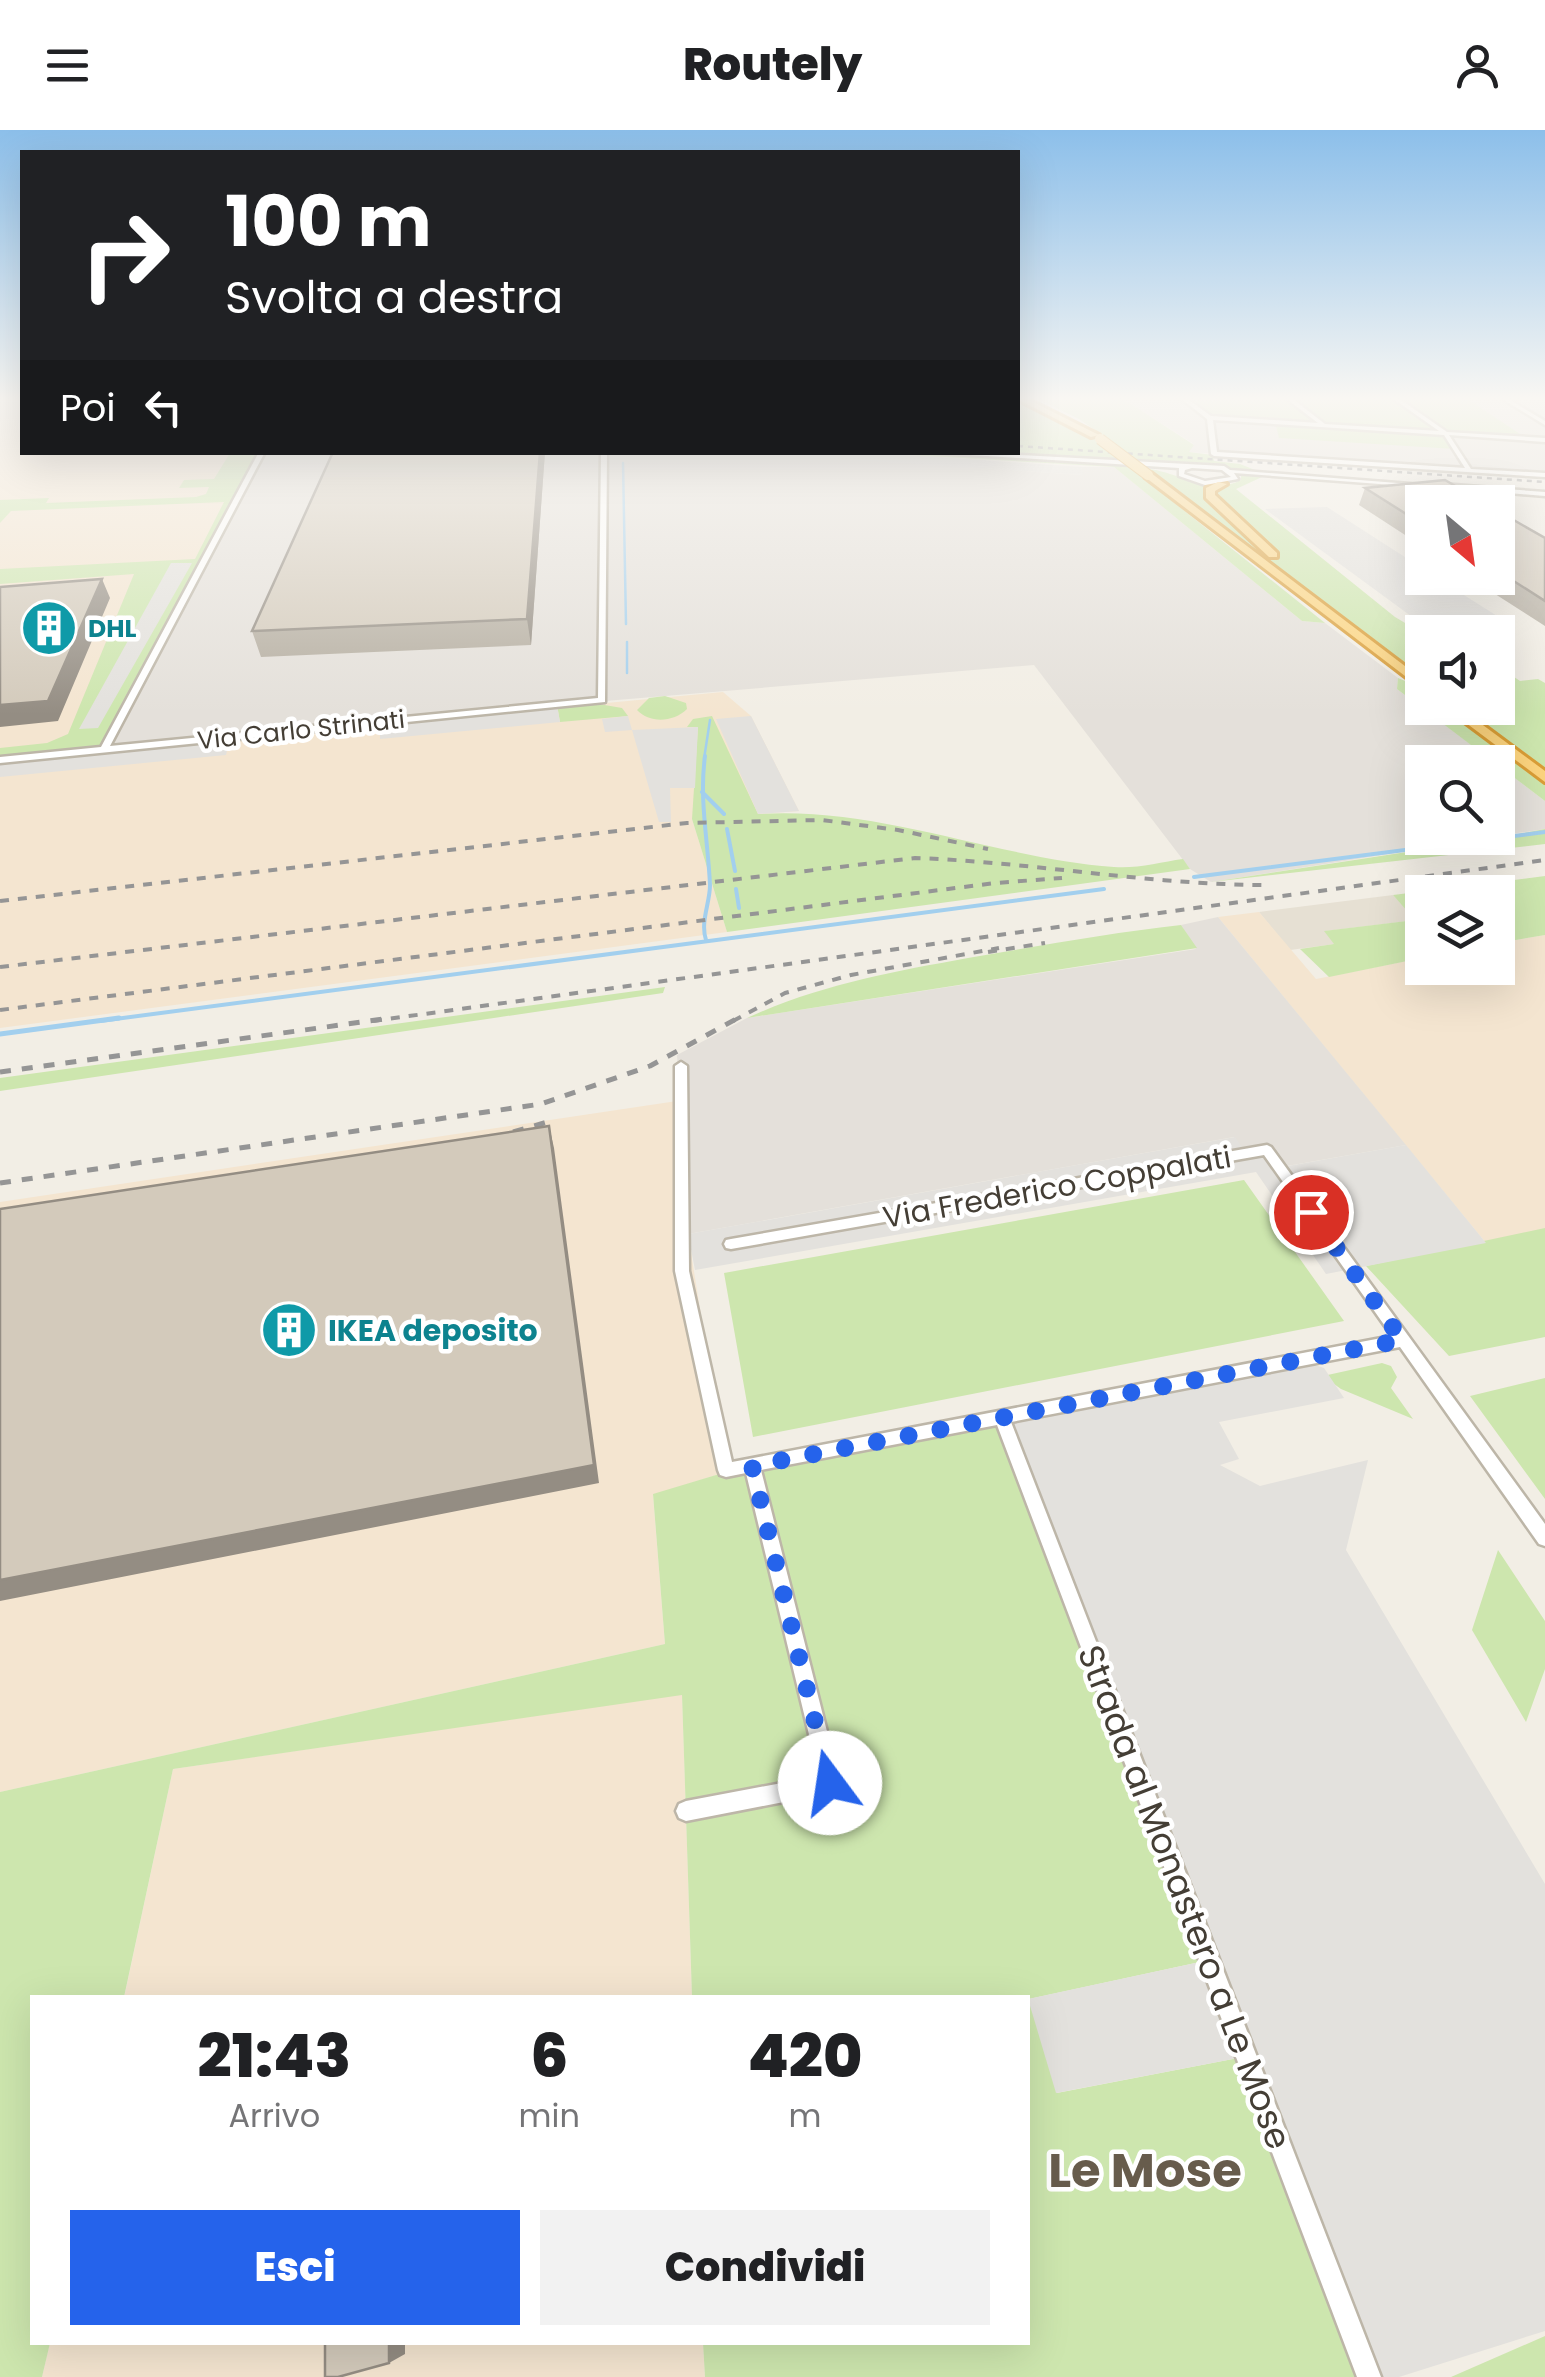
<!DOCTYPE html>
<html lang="it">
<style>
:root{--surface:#fff;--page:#f2f2f2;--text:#202124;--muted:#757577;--accent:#2563eb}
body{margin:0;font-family:Poppins,sans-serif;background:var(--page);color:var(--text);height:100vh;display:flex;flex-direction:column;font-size:38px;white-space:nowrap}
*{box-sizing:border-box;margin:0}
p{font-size:32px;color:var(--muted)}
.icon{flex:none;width:55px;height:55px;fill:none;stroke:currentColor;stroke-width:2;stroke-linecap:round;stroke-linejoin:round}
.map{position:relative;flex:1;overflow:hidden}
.drawer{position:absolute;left:30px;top:1865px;width:1000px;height:350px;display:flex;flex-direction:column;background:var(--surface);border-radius:0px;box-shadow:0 10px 40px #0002}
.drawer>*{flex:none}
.top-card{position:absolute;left:20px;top:20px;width:1000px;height:305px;border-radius:0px;box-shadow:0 10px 40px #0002;background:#202124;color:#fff;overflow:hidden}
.needle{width:65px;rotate:151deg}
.tools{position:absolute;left:1405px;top:355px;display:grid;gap:20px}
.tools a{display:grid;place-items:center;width:110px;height:110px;border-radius:0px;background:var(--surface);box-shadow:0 10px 40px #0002;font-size:50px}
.pin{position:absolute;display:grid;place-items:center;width:85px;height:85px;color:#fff;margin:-42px;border:5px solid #fff;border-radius:50%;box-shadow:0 2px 10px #0007}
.me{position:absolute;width:110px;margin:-55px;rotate:346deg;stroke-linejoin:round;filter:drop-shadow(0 0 8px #0008)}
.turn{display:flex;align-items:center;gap:35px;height:210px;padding:0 40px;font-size:45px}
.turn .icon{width:130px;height:130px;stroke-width:2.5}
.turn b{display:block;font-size:70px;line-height:85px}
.then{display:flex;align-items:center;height:95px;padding:0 40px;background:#0003;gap:20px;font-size:38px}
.eta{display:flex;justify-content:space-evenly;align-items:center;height:170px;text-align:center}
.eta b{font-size:60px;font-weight:800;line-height:70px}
.button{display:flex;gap:20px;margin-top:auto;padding:20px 40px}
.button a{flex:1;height:115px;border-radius:0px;background:var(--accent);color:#fff;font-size:40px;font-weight:800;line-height:115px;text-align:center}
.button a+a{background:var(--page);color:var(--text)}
header{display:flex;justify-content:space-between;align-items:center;height:130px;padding:0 40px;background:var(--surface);font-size:45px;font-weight:800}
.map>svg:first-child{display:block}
</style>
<header><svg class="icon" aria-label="menu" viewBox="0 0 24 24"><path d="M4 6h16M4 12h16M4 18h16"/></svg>Routely<svg class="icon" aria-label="person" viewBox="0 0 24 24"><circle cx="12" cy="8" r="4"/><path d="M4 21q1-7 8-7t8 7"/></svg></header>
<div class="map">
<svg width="1545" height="2247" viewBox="0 0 1545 2247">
<rect width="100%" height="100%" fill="#f2eee5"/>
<path fill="#e6e0d3" d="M1393,765L1416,790L1326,801L1335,814L1290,820L1259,782Z"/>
<path fill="#f4e5d0" d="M0,270H22V322L261,323L105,620L723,562L751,586L799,681L692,689L727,802L0,898Z
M1259,782L1316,849L1422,828V838H1498V813L1545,805V1100L1486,1113L1218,787Z
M677,971L688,1104L726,1342L653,1365L665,1514L0,1662V1072Z
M682,1564L692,1867L124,1868L173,1639Z
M50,2212L703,2213L705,2247H42Z"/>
<path fill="#e4e0da" d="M1125,270H1545V343L1188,322L1194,314Z
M748,322L1082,345V337H1114L1302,491L1325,493L1398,548L1397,559L1494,632H1422V708H1490L1211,752L1190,739L1034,535L557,575L105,620L261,323Z
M1498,635L1545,671V699L1498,706Z
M1218,787L1406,1015L1270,1039L1249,1028L1234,1007L688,1104L677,925L747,888L1196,819L1181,795Z"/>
<path fill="#cde6ae" d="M1040,270H1125L1194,315L1189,322L1213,325L1214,331L1240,334L1260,342L1262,347L1236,359L1395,487L1422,503V550L1148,339C1180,342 1208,367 1241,350V344C1213,326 1164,334 1132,339L1325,493L1302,491L1114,337L877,323L1018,322V271C1041,281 1094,313 1114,313L1079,289Z
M1469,270L1526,308L1445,303L1455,319L1279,308L1275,292L1212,288L1193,271Z
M230,323H261L105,620L0,630V618L47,613L68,604L134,444L0,454V439L195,429L224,372L11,381L0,393V370L49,368L46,373L196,367L206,364L209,357L179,358L184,350L214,349Z
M1498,536L1520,551L1538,549L1545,553V671L1397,559L1398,548L1422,558V578H1498Z
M665,566L686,573L687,579C674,592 650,594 637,580L649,568Z
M593,573L622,578L628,586L560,592L557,575Z
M712,586L758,684C879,676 995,728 1114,737C1136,739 1161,732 1183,729L1190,739L727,802L692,689L698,597H687L693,589Z
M1545,699V714L1211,752L1498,708Z
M1545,746V805L1498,813V762H1422V828L1329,847L1300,819L1334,814L1324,801L1415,790L1393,765Z
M1181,795L1197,818L747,888C819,855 891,842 968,828C1039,816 1109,803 1181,795Z
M665,857L663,863L0,961V948Z
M1244,1050L1344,1191L753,1307L724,1143Z
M1545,1098V1207L1449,1226L1366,1136Z
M1382,1233L1391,1236L1397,1247L1391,1258L1413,1289L1341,1259L1323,1246Z
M1545,1248V1369L1470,1266Z
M995,1288L1200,1832L1029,1869L1057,1963L1238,1928L1359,2247H705L703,2213L1028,2212V1868L692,1867L682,1565L173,1639L124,1867L32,1868V2212L50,2213L42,2247H0V1662L665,1514L653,1364L726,1342Z
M1498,1420L1545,1491V1539L1526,1592L1472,1500Z
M1545,2206V2247H1451Z"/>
<path fill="#e3e1dd" d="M748,323H877L1082,337L1083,345Z
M1327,377L1422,438V448H1437L1505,491L1430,500L1265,379Z
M171,433H192L98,598L79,599Z
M557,575L560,592L380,609V592Z
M628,586L632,600L698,597L695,658H670L671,692H659L632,600L605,602L602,589Z
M751,586L799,681L758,684L716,589Z
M230,608L226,625L0,647V630Z
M1235,1007L1249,1028L1261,1026L1271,1039L1406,1015L1486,1113L1326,1144L1256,1042L695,1140L688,1104Z
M1315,1235L1324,1238L1344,1268L1219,1292L1239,1329L1220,1335L1260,1356L1368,1330L1346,1420L1545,1754V2201L1399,2247H1359L1238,1928L1056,1963L1028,1869L1200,1832L995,1288Z"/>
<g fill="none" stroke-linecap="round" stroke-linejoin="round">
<path stroke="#a2cfee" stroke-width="2.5" d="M623,333L626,494
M627,512V543
M704,629L710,590"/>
<path stroke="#a2cfee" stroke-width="4" d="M705,626C699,670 708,710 710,755C710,773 700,792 706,810
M702,662L724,684
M727,699L735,741
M1194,747L1545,702
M736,759L739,778
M100,891L1104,759"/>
<path stroke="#a2cfee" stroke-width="5" d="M0,904L119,888"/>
<g stroke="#bdb6a8" stroke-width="5">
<path id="minor" d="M1183,270H1189L1211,286L1318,293L1288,270H1294L1325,294L1439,301L1395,270H1401L1447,302L1545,308V312L1449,305L1471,339L1545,343V347L1214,326L1211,324L1207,289ZM1213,290L1444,305L1465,338L1217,322Z
M1504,270H1510L1545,291V295Z
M259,322H265L110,616L598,568L601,322H607L605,572L0,633V627L101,617Z
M923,322H965L1224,336L1230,340L1423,355L1420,357L1234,343L1238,349L1205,355L1179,346V338ZM1192,338L1222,340L1231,347L1205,351L1184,344L1185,340Z
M1441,354L1545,362V366L1439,357Z
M681,932L687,936L689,1141L732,1332L1392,1206L1264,1025L731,1119L726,1118L724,1114L726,1110L731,1109L1267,1015L1271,1017L1545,1394V1416L1539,1414L1400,1217L1011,1292L1381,2247H1357L997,1295L761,1340L840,1653L837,1660L830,1663L686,1691L679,1688L676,1681L679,1674L686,1671L819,1646L746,1343L726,1347L720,1345L718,1340L675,1141V936Z"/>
</g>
<g stroke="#da9e37" stroke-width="6">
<path id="trunk" d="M1019,270H1029L1099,305L1091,307Z
M1145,343H1151L1422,549V559L1145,347Z
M1218,352L1227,354L1215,361V365L1277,423V427H1269L1206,368V358Z
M1446,578H1460L1545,641V652Z"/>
</g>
<use href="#minor" fill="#fff" fill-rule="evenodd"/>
<use href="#trunk" fill="#fcd47e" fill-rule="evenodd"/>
<path stroke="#959595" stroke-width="2.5" stroke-dasharray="5 5" stroke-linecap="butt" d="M1018,316L1545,352"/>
<path stroke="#959595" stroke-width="4" stroke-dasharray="9 9" stroke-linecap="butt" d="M0,771L687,693L822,690L898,700L988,719
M988,822L1045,813
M0,837L915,728C1033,732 1149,755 1267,755
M0,880L995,753L1062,748
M373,891L1545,730
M733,891L785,863L851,845L999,818"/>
<path stroke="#959595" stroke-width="5" stroke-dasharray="11 11" stroke-linecap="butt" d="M0,942L391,888
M492,1008L551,991
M0,1053L541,974L650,936L738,888"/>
<g stroke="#da9e37" stroke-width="12" stroke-linecap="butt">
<path id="trunk-bridge" d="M1100,309L1148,345"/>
</g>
<use href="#trunk-bridge" stroke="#fcd47e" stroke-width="10"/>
</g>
<path fill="#b5aea1" d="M333,322H545L531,515L261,527L252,501Z
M1365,358L1422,372V416L1359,375Z
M1498,381L1545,408V496L1470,448H1498Z"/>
<path fill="#948d83" d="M540,322H545L531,515L527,489Z
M102,449L110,468L58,591L0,597V575Z
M549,996L554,1018L599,1353L0,1471V1450Z
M389,2212H405V2224L389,2233Z"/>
<path fill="#d3cabb" stroke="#948d83" stroke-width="2.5" d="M333,322H540L527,489L252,501Z
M1445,350L1483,372H1422V394L1365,358Z
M1498,381L1545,408V471L1498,441Z
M102,449L48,571L0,575V457Z
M549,996L594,1335L0,1450V1079Z
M325,2212H389V2233L338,2247H325Z"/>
<linearGradient id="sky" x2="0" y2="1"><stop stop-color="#8cbfea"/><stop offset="0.46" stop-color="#f9f7f3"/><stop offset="1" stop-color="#f9f7f3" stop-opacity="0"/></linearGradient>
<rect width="1545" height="584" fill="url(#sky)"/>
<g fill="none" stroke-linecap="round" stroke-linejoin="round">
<path stroke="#2563eb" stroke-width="18" stroke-dasharray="0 32.4" d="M830,1653L752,1336L1402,1210L1311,1082"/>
</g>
<defs>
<g id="building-disc" transform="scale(2.875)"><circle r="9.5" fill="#0f9aa8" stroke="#fff"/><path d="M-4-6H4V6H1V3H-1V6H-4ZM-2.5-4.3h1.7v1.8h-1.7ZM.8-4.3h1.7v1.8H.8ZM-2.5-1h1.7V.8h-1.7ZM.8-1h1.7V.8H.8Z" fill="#fff"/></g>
</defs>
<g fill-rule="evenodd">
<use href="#building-disc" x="49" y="498"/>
<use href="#building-disc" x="289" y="1200"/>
</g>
<g text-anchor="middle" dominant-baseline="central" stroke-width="9" stroke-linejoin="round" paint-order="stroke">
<g font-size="25" font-weight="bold" fill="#0d838f" stroke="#fff" text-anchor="start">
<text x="88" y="498">DHL</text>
</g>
<g font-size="25" fill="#443e35" stroke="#fff">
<text transform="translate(301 600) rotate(-6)">Via Carlo Strinati</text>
</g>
<g font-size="30" fill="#443e35" stroke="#fff">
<text transform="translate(1057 1057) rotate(-10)">Via Frederico Coppalati</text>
</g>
<g font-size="30" font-weight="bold" fill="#0d838f" stroke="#fff" text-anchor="start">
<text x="328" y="1200">IKEA deposito</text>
</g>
<g font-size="35" fill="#443e35" stroke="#fff">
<text transform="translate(1185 1767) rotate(69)">Strada al Monastero a Le Mose</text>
</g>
<g font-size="48" font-weight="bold" fill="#675c4c" stroke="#fff">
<text x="1145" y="2040">Le Mose</text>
</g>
</g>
</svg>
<div class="tools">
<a><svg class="needle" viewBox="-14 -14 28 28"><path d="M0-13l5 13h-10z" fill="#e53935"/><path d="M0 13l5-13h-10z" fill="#757577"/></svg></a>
<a><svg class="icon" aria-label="sound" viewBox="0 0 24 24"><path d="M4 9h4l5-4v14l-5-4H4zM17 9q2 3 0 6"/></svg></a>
<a><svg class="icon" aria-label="search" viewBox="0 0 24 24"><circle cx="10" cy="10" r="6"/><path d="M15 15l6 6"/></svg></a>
<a><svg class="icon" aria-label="layers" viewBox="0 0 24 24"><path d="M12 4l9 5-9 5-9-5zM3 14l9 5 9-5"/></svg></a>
</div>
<div class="pin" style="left:1311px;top:1082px;background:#d93025"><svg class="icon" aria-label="arrive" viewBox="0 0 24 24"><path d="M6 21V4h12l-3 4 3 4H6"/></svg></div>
<svg class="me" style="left:830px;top:1653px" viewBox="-20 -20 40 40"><circle r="19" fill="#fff"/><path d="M0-13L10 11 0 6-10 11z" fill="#2563eb"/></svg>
<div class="top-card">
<div class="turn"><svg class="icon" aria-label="right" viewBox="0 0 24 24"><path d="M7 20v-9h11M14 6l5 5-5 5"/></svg><div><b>100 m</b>Svolta a destra</div></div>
<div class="then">Poi<svg class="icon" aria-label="left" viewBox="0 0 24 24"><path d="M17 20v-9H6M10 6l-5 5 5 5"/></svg></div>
</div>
<section class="drawer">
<div class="eta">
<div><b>21:43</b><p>Arrivo</p></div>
<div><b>6</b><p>min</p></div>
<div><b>420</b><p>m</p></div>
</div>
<div class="button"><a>Esci</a><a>Condividi</a></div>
</section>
</div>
